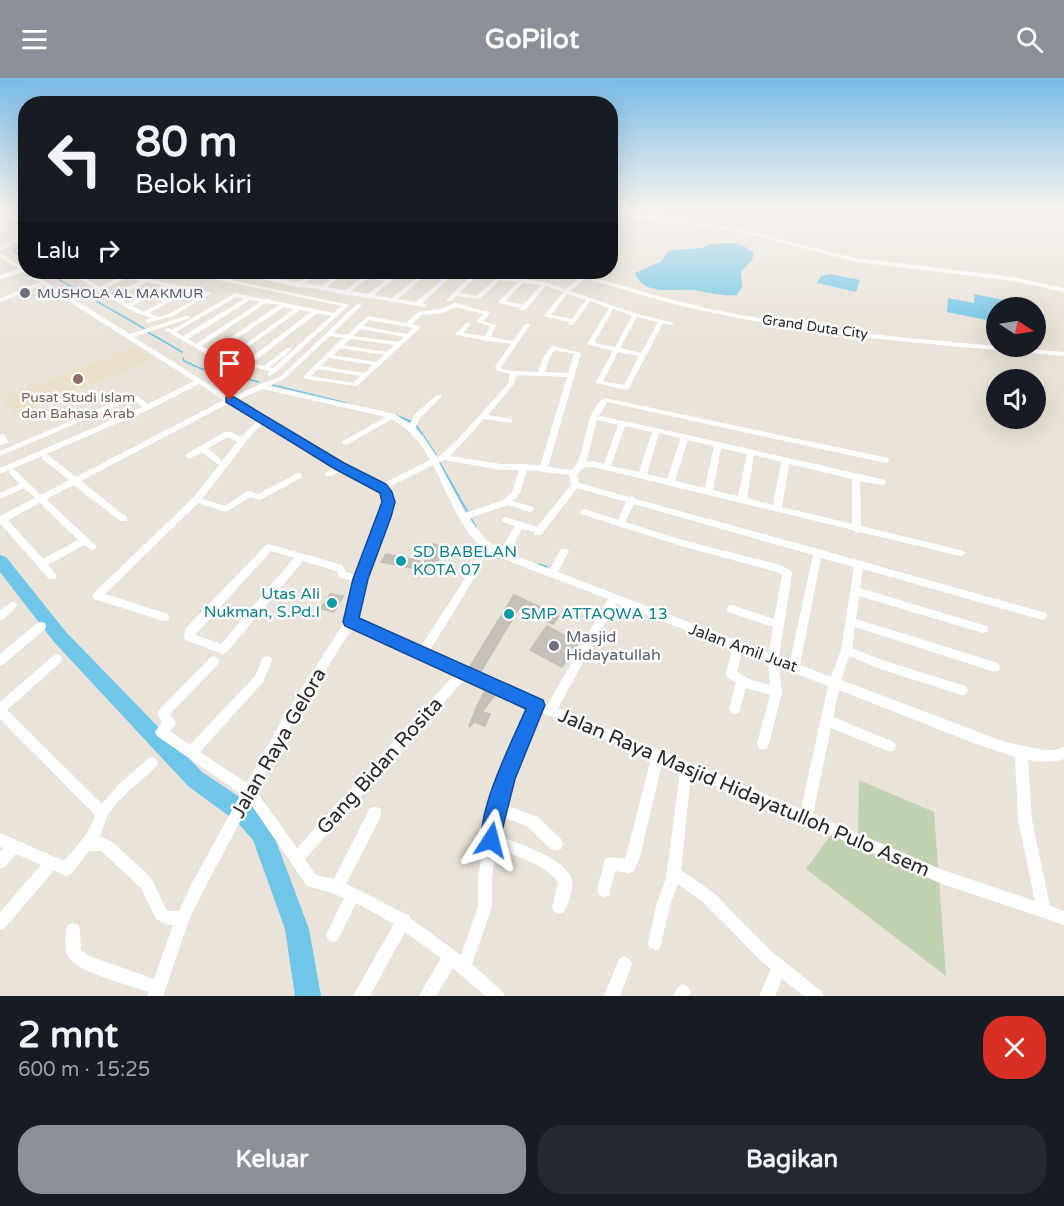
<!DOCTYPE html>
<html lang="id">
<meta charset="utf-8">
<style>
:root{--surface:#171b24;--page:#242831;--text:#f1f3f6;--muted:#9ea1a6;--accent:#8c9099}
body{margin:0;font-family:"Varela Round",sans-serif;background:var(--page);color:var(--text);height:100vh;display:flex;flex-direction:column;font-size:22px;white-space:nowrap}
*{box-sizing:border-box;margin:0}
p{font-size:20px;color:var(--muted)}
.icon{flex:none;width:33px;height:33px;fill:none;stroke:currentColor;stroke-width:2;stroke-linecap:round;stroke-linejoin:round}
.map{position:relative;height:918px;overflow:hidden}
.drawer{display:flex;flex-direction:column;background:var(--surface);flex:1}
.drawer>*{flex:none}
.banner{position:absolute;left:18px;top:18px;width:600px;height:183px;border-radius:24px;box-shadow:0 6px 24px #0002;background:#171b24;color:var(--text);overflow:hidden}
.needle{width:39px;rotate:102deg}
.fabs{position:absolute;left:986px;top:219px;display:grid;gap:12px}
.fabs a{display:grid;place-items:center;width:60px;height:60px;border-radius:50%;background:var(--surface);box-shadow:0 6px 24px #0002;font-size:30px}
.pin{position:absolute;display:grid;place-items:center;width:51px;height:51px;color:#fff;margin:-62px -26px;border-radius:50% 50% 50% 0;rotate:-45deg;box-shadow:0 0 6px #0007}
.pin .icon{rotate:45deg}
.me{position:absolute;width:66px;margin:-33px;rotate:9deg;stroke-linejoin:round;filter:drop-shadow(0 0 4px #0008)}
.turn{display:flex;align-items:center;gap:21px;height:126px;padding:0 18px;font-size:27px}
.turn .icon{width:78px;height:78px;stroke-width:2.5}
.turn b{display:block;font-size:42px;line-height:51px}
.then{display:flex;align-items:center;height:57px;padding:0 18px;background:#0003;gap:12px;font-size:22px}
.round{display:grid;place-items:center;flex:none;width:63px;height:63px;border-radius:24px;background:var(--page)}
.headline{display:flex;align-items:center;justify-content:space-between;height:102px;padding:0 18px}
h1{font-size:36px;font-weight:800;line-height:45px}
.primary-button{display:flex;gap:12px;margin-top:auto;padding:12px 18px}
.primary-button a{flex:1;height:69px;border-radius:24px;background:var(--accent);color:#fff;font-size:24px;font-weight:800;line-height:69px;text-align:center}
.primary-button a+a{background:var(--page);color:var(--text)}
header{display:flex;justify-content:space-between;align-items:center;height:78px;padding:0 18px;background:var(--accent);color:#fff;font-size:27px;font-weight:800}
.map>svg:first-child{display:block}
</style>
<header><svg class="icon" aria-label="menu" viewBox="0 0 24 24"><path d="M4 6h16M4 12h16M4 18h16"/></svg>GoPilot<svg class="icon" aria-label="search" viewBox="0 0 24 24"><circle cx="10" cy="10" r="6"/><path d="M15 15l6 6"/></svg></header>
<div class="map">
<svg width="1064" height="918" viewBox="0 0 1064 918">
<rect width="100%" height="100%" fill="#e9e3d9"/>
<path fill="#ebe0c9" d="M135,269L154,282L16,336L0,320Z"/>
<path fill="#c1d2b1" d="M859,702L934,734L946,898L806,791L833,754L858,767Z"/>
<path fill="#70c6e8" d="M731,165L742,167L754,175L752,182L741,194L742,209L737,217C721,219 709,214 694,212C675,210 643,219 635,195L662,183L668,173L672,172L702,170L709,166Z
M830,196L860,202L856,214L817,205L821,198Z
M974,216L1025,226L1026,229L996,230V244L947,234L948,220L974,225Z"/>
<g fill="none" stroke-linecap="round" stroke-linejoin="round">
<path stroke="#70c6e8" stroke-width="1.5" d="M26,161L14,173L26,182
M46,194L145,251
M146,253L182,274
M183,280L184,283L202,291L259,304
M273,307L346,325"/>
<path stroke="#70c6e8" stroke-width="2" d="M395,337L412,344
M416,347L436,377
M438,382L467,433
M472,442L476,450"/>
<path stroke="#70c6e8" stroke-width="3" d="M539,487L546,489"/>
<path fill="#70c6e8" fill-rule="evenodd" d="M0,477L6,479L66,554L202,694L253,728L270,747L309,851L321,918H295L285,851L253,762L237,744L188,708L54,564L0,494Z"/>
</g>
<path fill="#c5c1b8" stroke="#c4bfb4" stroke-width="1.5" d="M433,466L445,469L435,489L423,487Z
M386,476L420,483L416,491L381,484Z
M330,516L343,518L334,534L321,531Z
M514,517L559,538L553,546L519,530L480,595L469,590Z
M547,548L578,565L562,589L530,572Z
M485,613L495,617L482,634L490,636L485,648L474,644L470,649L469,648L477,628Z"/>
<g fill="none" stroke-linecap="round" stroke-linejoin="round">
<path fill="#fff" fill-rule="evenodd" d="M20,129L26,130L7,138L13,139L26,135V138L18,141L26,143V145L14,142L9,143V141L0,138Z
M624,129H629L626,131Z
M658,129H663L653,140L733,150L856,180L1014,199L1064,210V214L1014,203L856,184L733,152L610,137V135L649,139Z
M0,148L6,149V150L0,152Z
M24,155H26V158L0,173V170Z
M24,163H26V168L24,171L26,173V177L19,171Z
M0,176L26,191V194H30L35,197L53,194V195L38,199L130,256L186,238H190V240L134,259L230,320L257,308L258,307L280,299L357,226L362,227L333,255L347,257L368,238L406,245L418,234L441,231L455,225L489,234L490,235L483,243L496,247L491,259L513,263L525,246H529L530,247L501,289L502,291L514,293L538,294C542,284 544,274 553,268L581,275L548,389L571,392C589,378 581,334 605,320L888,380L889,382L888,384L885,385L607,324L599,338L670,353L885,402L886,404L885,406L882,407L860,403L861,448L960,472L963,473L965,475L963,477L960,478L860,454L857,455L853,452L593,389H585L577,396L579,405L629,419L632,418L636,421L818,471L1046,535L1047,538L1046,541L1042,542L863,491L860,510L983,547L987,548L988,551L987,554L983,555L859,518L856,541L995,584L999,586L1000,589L999,592L995,594L855,549L852,570L882,582L962,607L966,608L968,612L966,616L962,617L880,591L849,578L841,602L1005,664L1044,672H1055L1064,669V681C1052,685 1040,684 1028,682L1032,742L1050,828L1064,833V847L942,806L801,744L691,697L681,792L714,815L771,873L821,913L824,918H804L782,901L775,918H759L771,891L761,883L704,825L678,806L671,824L660,870L655,872L650,870L648,865L657,824L666,801L680,692L662,685L640,779L634,793L629,795L615,793L609,817L604,819L599,817L597,812L605,781L610,779L625,781L626,778L651,681L540,634L511,701L503,726L538,739L561,761L563,766L561,771L556,773L551,771L528,749L501,738L498,758C517,765 567,780 572,803C574,812 568,825 564,834L559,836L554,834L552,829L558,805C549,788 514,777 496,771L492,799V829L472,886L502,913L505,918H485L453,890L436,918H419L441,880L405,854L370,918H353L394,846L356,825L338,862L333,864L328,862L326,857L344,820L332,815L307,808L250,725L202,815L189,842L163,918H147L149,914C131,908 77,894 68,879C64,872 65,854 68,847L73,845L78,847L80,852L81,872L89,878L154,901L173,847H168L156,841L141,810L101,773H89L71,796L66,798L54,792L5,850L0,852V834L41,787L16,776L5,789L0,791V774L3,770L0,769V755L64,783C76,769 90,755 95,737L0,641V624L53,578L57,576L61,578L62,581L61,584L7,632L102,726L119,706L148,681L152,679L156,681L158,685L156,689C140,704 120,718 108,737C104,744 103,753 99,760L102,759L113,764L151,800L166,831L169,833H179L192,805L241,716L157,658L155,654L162,644L157,636L159,632L210,580L214,578L218,580L219,583L218,586L170,636L176,645L170,653L190,667L255,598L263,580L267,578L271,580L272,583L263,604L200,674L247,705L283,640L345,543L355,503L340,500L336,493L303,483L227,574L223,576L185,562L184,559L186,550L266,467L269,466L342,487L346,494L357,497L384,424L379,411L340,392L332,398H326L325,396L334,388L262,346L252,356L202,421L225,428L246,414L249,413L258,416L298,395L301,396L302,398L301,400L262,421L259,422L250,419L226,434L198,425L105,516L168,536L169,539L168,542L164,543L94,521L92,518L94,515L193,420L219,387L202,374L189,381L185,378L186,376L225,354H231L241,359L257,343L229,325L81,403L126,439L127,441L126,443H120L74,407L46,421L97,469L95,471L92,472L84,467L48,487L57,498L55,501H49L0,445V438L35,420L24,410L0,421V415L20,406L8,394L12,391L15,392L41,417L69,402L42,381V378L0,396V390L142,329L133,321L0,378V373L132,317H136L148,326L194,303L43,207L0,224V220L40,204L30,200V198L23,194L0,201V197L19,191L0,179ZM456,229L483,236L476,244L490,248L485,258L463,255L471,246L466,245L456,255V257L484,262L487,264L490,263L511,266L495,289L498,293L510,296L508,306L456,363L441,377L437,379L423,358L415,351L420,340L441,319V317H437L414,337L410,346L395,336L269,308L284,301L330,258L343,260L303,299L306,301L357,308L420,250V248L412,246L422,237L442,235ZM369,242L413,250L407,256L363,248ZM360,251L404,259L398,264L353,258ZM350,261L394,267L387,274L343,267ZM340,270L384,277L376,284L333,277ZM555,272L574,276L568,295L545,294L550,278ZM329,280L373,287L364,295L321,288ZM318,291L360,298L354,305L311,298ZM517,297L567,299L540,388L524,386H501L450,378L484,341L512,345V341L488,337L513,307ZM199,306L224,322L76,399L48,377H44L150,331ZM263,311L386,339L343,363L342,365L346,367L392,341C409,351 421,365 430,382L382,406L342,386L235,323ZM597,342L618,347L604,386L593,383L586,384ZM625,348L652,354L639,394L611,388ZM659,355L681,360L667,401L647,396ZM228,359L237,364L222,383L208,370ZM688,362L714,368L705,410L675,403ZM721,370L747,376L738,418L713,412ZM754,377L781,384L773,427L747,420ZM445,382L501,392H519L512,414L504,422L465,435L439,384ZM789,386L852,401V446L782,429ZM433,387C448,415 458,448 482,469L459,510L419,571L356,542L365,501L392,424L387,410ZM527,392L569,397L571,407L537,449L506,439L503,440L502,442L503,444L515,448L501,471L486,462L469,440L508,427L530,434L533,433L534,431L533,429L513,423L520,415ZM577,410L626,424L618,442L584,431L581,432L580,434L581,436L678,467L777,494L782,497L774,541L732,527L728,528L727,531L728,534L773,549L769,575L558,494L569,473L567,471H561L550,491L509,475L522,451L534,454L535,457H541ZM40,425L78,462L43,481L8,442ZM634,426L813,477L790,583L779,579L792,495L790,492L780,487L679,461L625,444ZM271,473L294,480L221,566L195,557ZM488,473L516,486L608,521L548,626L466,593L428,575L465,516ZM821,480L854,489L841,572L831,599L800,587ZM616,525L732,570L726,596L727,599L736,605L729,631L731,635L735,636L739,635L746,610L770,617L757,666L759,670L763,672L767,670L769,666L782,614L779,589L828,608L801,731L558,630ZM352,550L454,597L297,770L256,713L291,648ZM742,574L768,584L770,607L749,601L737,594ZM464,602L530,630L499,701L490,729L478,799V829L461,877L410,840L409,837L403,835L365,815L346,806L380,740L381,735L380,730L375,729L370,730L334,801L316,797L305,781ZM839,612L971,664L1015,679L1018,742L1035,823L943,792L813,736L831,650L890,674L894,672L896,668L894,664L833,639Z
M68,194H74L100,209L120,199L101,194H109L188,209L190,208L212,215L173,238L148,245L146,244V242L152,240L134,234ZM126,200L141,203L113,217L104,211ZM147,204L162,207L128,226L117,219ZM168,208L183,212L144,234L132,228ZM189,213L204,216L169,236L158,239L149,235Z
M147,194H154L151,196Z
M180,194H188L225,201L236,194H241L231,202L349,227L277,293L270,298L267,296L270,293L213,280L165,252L168,250L172,252L235,215L264,221L267,220L270,222L334,235L342,228ZM236,219L244,221L183,258L176,254ZM250,222L260,224L196,266L188,261ZM266,225L279,227L210,273L201,268ZM284,229L294,231L241,269V271H245L300,232L311,234L245,284L214,276ZM317,235L331,238L273,290L270,289L291,272V270H287L264,288L252,285Z
M286,194H292L280,201L298,204L315,194H320L304,205L321,208L340,195L338,194H347L327,209L345,212L367,196L391,201V203L374,217L392,220L424,194H429L398,221L416,224L451,194H457L422,225L427,227L424,229L395,224L392,225L389,223L371,220L368,221L365,219L345,217L323,212L321,213L318,211L298,209L242,197L245,195L274,200ZM368,200L385,203L368,216L351,213Z
M383,194L393,196L397,194H403L394,200L381,197V195Z
M466,194L545,204L565,211L582,199L568,194H575C621,207 668,222 716,232C831,256 948,263 1064,274V278C947,267 829,260 714,235C671,226 629,214 586,200L570,213L637,236L674,245L671,247L663,245L629,310L626,312L597,305L596,304L613,273L587,266L609,230L590,223L573,247H569V244L544,238L563,214L546,208L527,230L522,233L519,231L520,230L499,225V223L518,204L500,202L480,221L456,218L451,223H447V221L471,198L464,197L463,196ZM476,199L495,201L477,218L459,215ZM523,205L541,207L523,227L505,223ZM567,216L586,222L572,241L551,237ZM613,231L632,238L615,269L594,265ZM637,239L658,244L641,275L620,270ZM618,274L639,278L624,307L603,303Z
M0,356H3L9,364L0,368Z
M12,524L16,525L17,528L4,541L0,542V532Z
M41,544L45,545L46,548L45,551L4,586L0,588V576L37,545Z
M624,878L629,881L632,886L620,918H604L619,881Z
M683,906L688,909L691,914L689,918H673L678,909Z"/>
</g>
<linearGradient id="sky" x2="0" y2="1"><stop stop-color="#78bbe8"/><stop offset="0.5" stop-color="#f5f2ee"/><stop offset="1" stop-color="#f5f2ee" stop-opacity="0"/></linearGradient>
<rect width="1064" height="258" fill="url(#sky)"/>
<path fill="#1a73e8" stroke="#114b97" stroke-width="1.5" d="M226,319H234L344,385L386,406L392,414L395,424L391,439L368,501L359,540L543,622L545,627L515,701L498,769L491,772L484,769C472,741 514,659 526,631L345,548L343,544L353,501L382,424L380,415L335,391L226,324Z"/>
<g fill="#6b7280" stroke="#fff" stroke-width="2">
<circle cx="25" cy="215" r="6"/>
<circle cx="554" cy="568" r="6"/>
</g>
<circle fill="#8d6e63" stroke="#fff" stroke-width="2" cx="78" cy="301" r="6"/>
<g fill="#0f9aa8" stroke="#fff" stroke-width="2">
<circle cx="401" cy="483" r="6"/>
<circle cx="332" cy="525" r="6"/>
<circle cx="509" cy="536" r="6"/>
</g>
<g text-anchor="middle" dominant-baseline="central" stroke-width="5" stroke-linejoin="round" paint-order="stroke">
<g font-size="14" fill="#5b616d" stroke="#fff" text-anchor="start">
<text x="37" y="215">MUSHOLA AL MAKMUR</text>
</g>
<g font-size="14" fill="#272727" stroke="#fff">
<text transform="translate(815 249) rotate(8)">Grand Duta City</text>
</g>
<g font-size="14" fill="#785e54" stroke="#fff">
<text x="78" y="319">Pusat Studi Islam<tspan x="78" dy="16">dan Bahasa Arab</tspan></text>
</g>
<g font-size="16" fill="#0d838f" stroke="#fff" text-anchor="start">
<text x="413" y="474">SD BABELAN<tspan x="413" dy="18">KOTA 07</tspan></text>
<text x="320" y="516" text-anchor="end">Utas Ali<tspan x="320" dy="18">Nukman, S.Pd.I</tspan></text>
<text x="521" y="536">SMP ATTAQWA 13</text>
</g>
<g font-size="16" fill="#5b616d" stroke="#fff" text-anchor="start">
<text x="566" y="559">Masjid<tspan x="566" dy="18">Hidayatullah</tspan></text>
</g>
<g font-size="16" fill="#272727" stroke="#fff">
<text transform="translate(743 570) rotate(20)">Jalan Amil Juat</text>
</g>
<g font-size="20" fill="#272727" stroke="#fff">
<text transform="translate(279 665) rotate(-60)">Jalan Raya Gelora</text>
<text transform="translate(380 688) rotate(-48)">Gang Bidan Rosita</text>
<text transform="translate(744 715) rotate(23)">Jalan Raya Masjid Hidayatulloh Pulo Asem</text>
</g>
</g>
</svg>
<div class="fabs">
<a><svg class="needle" viewBox="-14 -14 28 28"><path d="M0-13l5 13h-10z" fill="#e53935"/><path d="M0 13l5-13h-10z" fill="#9ea1a6"/></svg></a>
<a><svg class="icon" aria-label="sound" viewBox="0 0 24 24"><path d="M4 9h4l5-4v14l-5-4H4zM17 9q2 3 0 6"/></svg></a>
</div>
<div class="pin" style="left:230px;top:322px;background:#d93025"><svg class="icon" aria-label="arrive" viewBox="0 0 24 24"><path d="M6 21V4h12l-3 4 3 4H6"/></svg></div>
<svg class="me" style="left:491px;top:762px" viewBox="-20 -20 40 40"><path d="M0-17L14 15 0 8-14 15z" fill="#1a73e8" stroke="#fff" stroke-width="4"/></svg>
<div class="banner">
<div class="turn"><svg class="icon" aria-label="left" viewBox="0 0 24 24"><path d="M17 20v-9H6M10 6l-5 5 5 5"/></svg><div><b>80 m</b>Belok kiri</div></div>
<div class="then">Lalu<svg class="icon" aria-label="right" viewBox="0 0 24 24"><path d="M7 20v-9h11M14 6l5 5-5 5"/></svg></div>
</div>
</div>
<section class="drawer">
<div class="headline"><div><h1>2 mnt</h1><p>600 m · 15:25</p></div><a class="round" style="background:#d93025;color:#fff"><svg class="icon" aria-label="close" viewBox="0 0 24 24"><path d="M6 6l12 12M18 6L6 18"/></svg></a></div>
<div class="primary-button"><a>Keluar</a><a>Bagikan</a></div>
</section>
